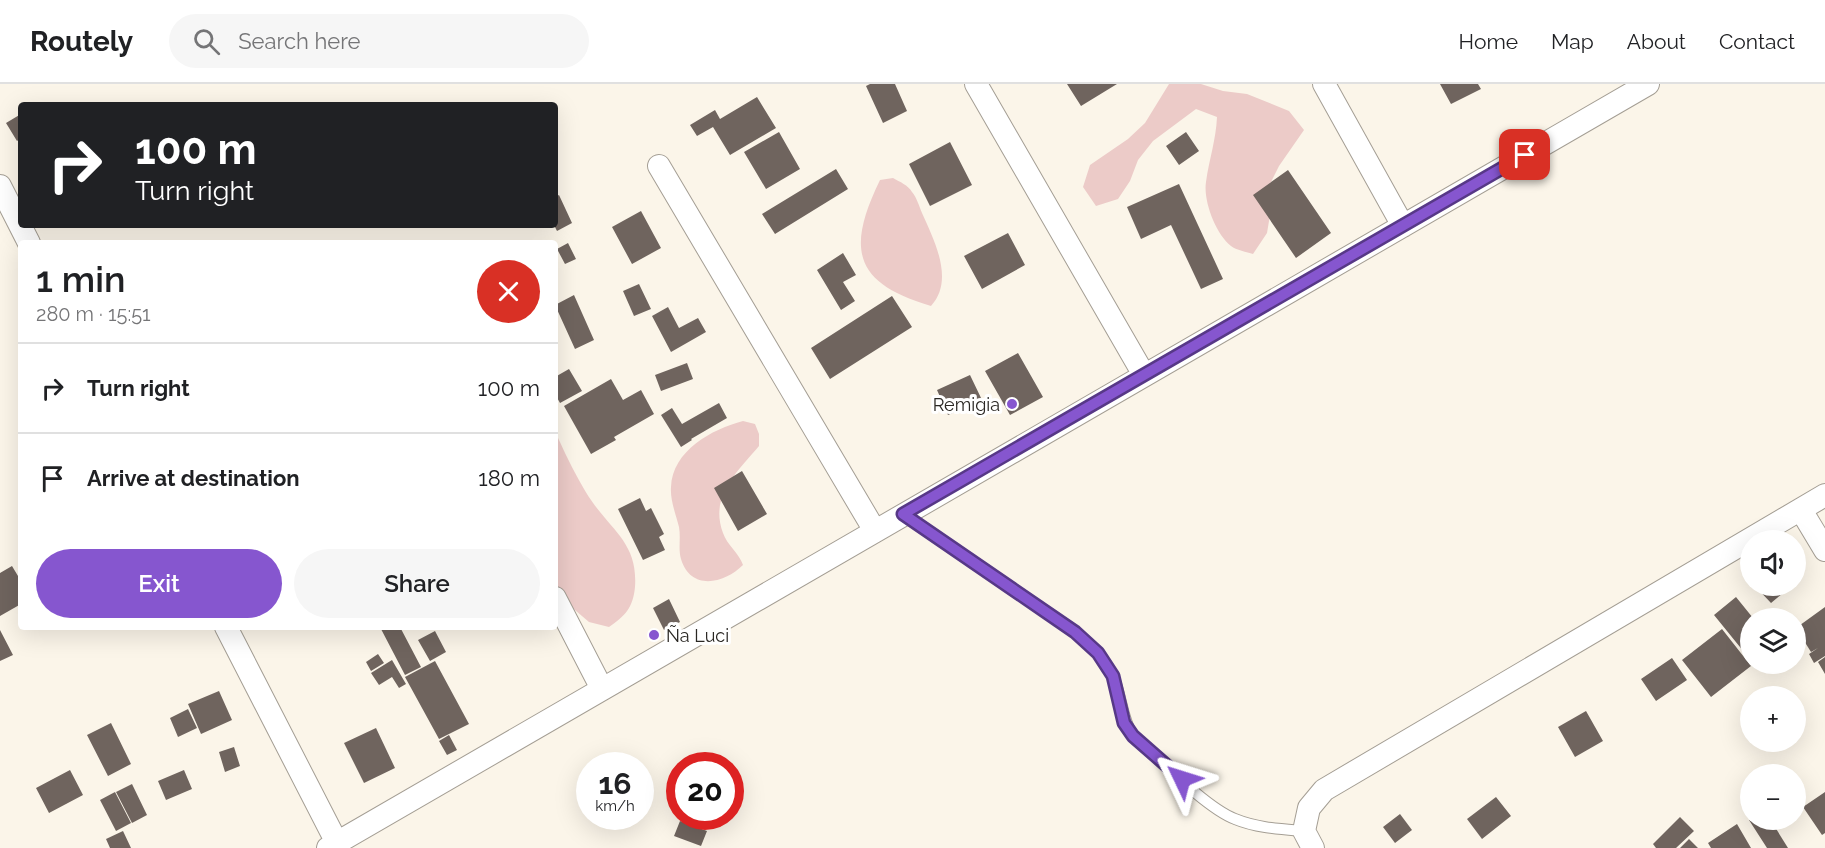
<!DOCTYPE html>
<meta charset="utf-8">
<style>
:root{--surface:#fff;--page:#f6f6f6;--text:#202124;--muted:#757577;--line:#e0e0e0;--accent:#8656cf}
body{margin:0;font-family:Raleway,sans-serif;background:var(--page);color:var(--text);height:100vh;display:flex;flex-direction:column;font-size:22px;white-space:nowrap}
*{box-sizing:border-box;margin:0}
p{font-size:20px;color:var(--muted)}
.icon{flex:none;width:33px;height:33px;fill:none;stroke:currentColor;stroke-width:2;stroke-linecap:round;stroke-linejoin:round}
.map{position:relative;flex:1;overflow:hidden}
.drawer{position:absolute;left:18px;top:156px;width:540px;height:390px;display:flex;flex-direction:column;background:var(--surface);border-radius:6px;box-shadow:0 6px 24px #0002}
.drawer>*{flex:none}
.banner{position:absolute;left:18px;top:18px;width:540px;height:126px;border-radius:6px;box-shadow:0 6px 24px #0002;background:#202124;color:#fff;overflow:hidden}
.buttons{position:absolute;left:1740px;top:446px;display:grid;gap:12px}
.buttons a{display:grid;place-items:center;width:66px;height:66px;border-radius:50%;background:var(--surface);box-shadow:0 6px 24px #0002;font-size:30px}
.speed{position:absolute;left:576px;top:668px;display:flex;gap:12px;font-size:30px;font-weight:700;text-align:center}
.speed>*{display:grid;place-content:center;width:78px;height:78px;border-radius:50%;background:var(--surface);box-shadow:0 6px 24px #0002;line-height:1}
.speed small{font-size:15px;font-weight:400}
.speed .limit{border:9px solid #d22;background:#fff;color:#111}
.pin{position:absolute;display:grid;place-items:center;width:51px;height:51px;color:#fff;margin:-26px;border-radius:12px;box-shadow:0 3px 9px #0006}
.me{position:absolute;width:66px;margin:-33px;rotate:311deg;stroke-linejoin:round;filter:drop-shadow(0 0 4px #0008)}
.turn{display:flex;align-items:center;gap:21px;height:126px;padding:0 18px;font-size:27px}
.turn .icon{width:78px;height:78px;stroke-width:2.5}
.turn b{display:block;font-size:42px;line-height:51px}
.round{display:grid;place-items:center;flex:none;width:63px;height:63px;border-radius:32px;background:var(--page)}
.overview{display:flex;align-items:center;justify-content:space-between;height:102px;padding:0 18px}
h1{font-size:36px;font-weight:600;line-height:45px}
.primary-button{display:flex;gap:12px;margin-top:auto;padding:12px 18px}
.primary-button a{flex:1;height:69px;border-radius:36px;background:var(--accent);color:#fff;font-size:24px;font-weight:600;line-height:69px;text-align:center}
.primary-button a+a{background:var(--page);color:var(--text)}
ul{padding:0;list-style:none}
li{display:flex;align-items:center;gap:18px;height:90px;padding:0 18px;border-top:2px solid var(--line)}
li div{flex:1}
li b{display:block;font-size:22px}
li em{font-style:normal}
header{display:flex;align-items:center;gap:36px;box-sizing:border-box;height:84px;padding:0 30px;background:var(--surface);border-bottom:2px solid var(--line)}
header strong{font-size:28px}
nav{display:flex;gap:33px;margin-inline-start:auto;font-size:21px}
.search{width:420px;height:54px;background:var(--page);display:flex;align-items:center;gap:15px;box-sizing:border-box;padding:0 21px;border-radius:33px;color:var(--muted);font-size:22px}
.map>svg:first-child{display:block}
</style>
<header>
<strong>Routely</strong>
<div class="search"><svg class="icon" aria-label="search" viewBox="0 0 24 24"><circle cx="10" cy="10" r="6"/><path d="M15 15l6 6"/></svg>Search here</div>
<nav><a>Home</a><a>Map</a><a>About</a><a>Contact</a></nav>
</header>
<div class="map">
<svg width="1825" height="764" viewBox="0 0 1825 764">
<rect width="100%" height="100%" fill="#fbf5e9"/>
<path fill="#eccbc8" d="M1169,0H1201L1223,7L1247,10L1289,27L1304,46L1279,82L1269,102L1271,125L1267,149L1253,170C1247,168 1236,166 1231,162C1216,150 1203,117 1206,98C1209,76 1216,56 1217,33L1196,25L1153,57L1138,76L1130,97L1118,115L1096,122L1083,103L1090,81L1128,55L1145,39Z
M893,94C900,98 908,101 912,108C917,114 919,122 922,129C934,156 955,196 931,222C854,199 846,166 880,96Z
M743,337L755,340L759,350V362C738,387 709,412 723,449C727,461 739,469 743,481C725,499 691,508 681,475C678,465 681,454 679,443C676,431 670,416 671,403C672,367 712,345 743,337Z
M555,347C564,368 579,398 591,416C613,448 638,460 635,503C633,524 625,532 609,543L589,538L555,509Z"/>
<path fill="#6f645e" d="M870,0H895L907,27L883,39L866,2Z
M1067,0H1117L1081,22Z
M1440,0H1478L1481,5L1451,20Z
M757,13L776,44L730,71L713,43L697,52L690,41L715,26L720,35Z
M21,30V54L17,57L6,39Z
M779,48L800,85L766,105L744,68Z
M1186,48L1199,67L1179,81L1166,62Z
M950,58L972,101L930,122L909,80Z
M836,85L848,105L775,150L762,130Z
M1288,86L1331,149L1296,174L1253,111Z
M1179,100L1223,195L1201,205L1171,141L1141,155L1127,123Z
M559,111L572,139L557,147L554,141L555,113Z
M641,127L661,164L632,180L612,143Z
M1008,149L1025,181L982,205L964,172Z
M568,159L576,175L565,180L557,165Z
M843,169L856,191L843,198L855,217L841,226L817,186Z
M639,200L651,225L634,232L623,207Z
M574,211L594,256L575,265L555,221Z
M892,212L912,243L830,295L811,264Z
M668,223L679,244L698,234L706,248L671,268L652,232Z
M1018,269L1043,313L1010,331L985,287Z
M687,279L693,295L661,307L655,291Z
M569,285L582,307L560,319L555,310V293Z
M970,291L982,316L948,331L937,306Z
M611,295L623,316L641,306L654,330L614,353L616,356L591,370L564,322Z
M719,319L727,334L691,355L692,356L681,363L661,331L672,324L682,340Z
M742,387L767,430L738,447L714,404Z
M640,414L646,427L651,424L664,450L659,453L665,466L643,476L618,425Z
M12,482L21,497V520L0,532V489Z
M1754,501H1776L1783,509L1771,519Z
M1736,513L1753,534H1750V563L1744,568L1714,531Z
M669,515L680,538L664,546L653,524Z
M1825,523V572L1814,579L1809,570L1818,564L1811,568L1796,544Z
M386,543H400L421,583L405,591L381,545Z
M1722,545L1751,582L1711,613L1682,576Z
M0,546L13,571L0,577Z
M435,547L446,568L430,577L418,556Z
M378,570L384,579L371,587L366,578Z
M1825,573V590L1818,578Z
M1672,574L1687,596L1656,617L1641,595Z
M392,576L406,600L399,604L392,593L379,601L371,589Z
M435,577L469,640L439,655L405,593Z
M219,607L232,636L201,650L188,620Z
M188,625L197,644L178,653L170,634Z
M1586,627L1603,657L1575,673L1558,643Z
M111,639L131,680L108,692L87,651Z
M376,644L395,684L364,699L344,659Z
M449,651L457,666L447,671L439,657Z
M234,663L240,682L225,688L219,668Z
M70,686L83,711L49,729L36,704Z
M184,686L192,705L166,716L158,697Z
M132,700L147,731L132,739L116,708Z
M115,708L131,739L116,747L100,716Z
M1825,708V749L1822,751L1803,723Z
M1496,713L1511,732L1482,755L1467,735Z
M1400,730L1412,746L1395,759L1383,743Z
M1680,733L1694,747L1676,764H1656L1653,760Z
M1770,735L1788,764H1767L1749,736Z
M680,737L707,747L701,762L674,752Z
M1737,740L1751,764H1711L1708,759Z
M123,747L131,764H110L106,755Z
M1689,755L1698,764H1680Z"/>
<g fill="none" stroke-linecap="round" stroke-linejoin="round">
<g stroke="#a49e94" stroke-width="12">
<path id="lane" d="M903,431L1075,548C1089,561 1103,573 1112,590C1122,610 1121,633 1133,652C1158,674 1206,724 1235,735C1257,744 1280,745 1304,747"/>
</g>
<g stroke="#a49e94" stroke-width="24">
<path id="street" d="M976,0L1144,291
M1324,0L1403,142
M659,82L875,447
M0,102L29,159
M1801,426L1825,466
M555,514L602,605
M226,543L337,759
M328,764L1648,0
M1313,764L1304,747L1309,724L1324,706L1825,411"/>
</g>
<use href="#lane" stroke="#fff" stroke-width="10"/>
<use href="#street" stroke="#fff" stroke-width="22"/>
</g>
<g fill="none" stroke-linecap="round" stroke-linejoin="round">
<g stroke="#573887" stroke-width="15">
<path id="route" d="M1182,695L1133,652L1124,639L1113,592L1098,569L1075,548L903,430L1525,71"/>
</g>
<use href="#route" stroke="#8656cf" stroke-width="10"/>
</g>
<g fill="#8656cf" stroke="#fff" stroke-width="2">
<circle cx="1012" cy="320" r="6"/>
<circle cx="654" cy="551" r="6"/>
</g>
<g text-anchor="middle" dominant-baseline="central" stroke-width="6" stroke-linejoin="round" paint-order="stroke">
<g font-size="18" fill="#2a2723" stroke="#fff" text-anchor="end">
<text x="1000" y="320">Remigia</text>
<text x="666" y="551" text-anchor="start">Ña Luci</text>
</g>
</g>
</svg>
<div class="buttons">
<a><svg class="icon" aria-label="sound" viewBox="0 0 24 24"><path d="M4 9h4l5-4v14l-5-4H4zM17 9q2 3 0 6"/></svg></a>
<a><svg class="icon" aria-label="layers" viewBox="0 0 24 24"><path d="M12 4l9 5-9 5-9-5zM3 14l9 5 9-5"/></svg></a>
<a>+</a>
<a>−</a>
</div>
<div class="speed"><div>16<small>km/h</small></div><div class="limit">20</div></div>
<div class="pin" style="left:1525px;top:71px;background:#d93025"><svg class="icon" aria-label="arrive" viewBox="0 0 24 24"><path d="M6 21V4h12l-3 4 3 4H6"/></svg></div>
<svg class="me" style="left:1182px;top:695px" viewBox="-20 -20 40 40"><path d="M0-17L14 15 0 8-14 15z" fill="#8656cf" stroke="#fff" stroke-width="4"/></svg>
<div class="banner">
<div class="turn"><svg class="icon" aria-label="right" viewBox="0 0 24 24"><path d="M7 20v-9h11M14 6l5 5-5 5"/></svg><div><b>100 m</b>Turn right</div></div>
</div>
<section class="drawer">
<div class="overview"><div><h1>1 min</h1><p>280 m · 15:51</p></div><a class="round" style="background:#d93025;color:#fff"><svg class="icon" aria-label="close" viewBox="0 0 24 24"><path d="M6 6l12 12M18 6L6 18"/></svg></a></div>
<ul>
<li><svg class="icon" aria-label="right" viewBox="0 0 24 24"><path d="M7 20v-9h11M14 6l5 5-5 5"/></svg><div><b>Turn right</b></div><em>100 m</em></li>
<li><svg class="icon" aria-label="arrive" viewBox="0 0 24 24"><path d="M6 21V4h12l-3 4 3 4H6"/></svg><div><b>Arrive at destination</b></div><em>180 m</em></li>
</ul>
<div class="primary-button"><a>Exit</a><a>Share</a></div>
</section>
</div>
